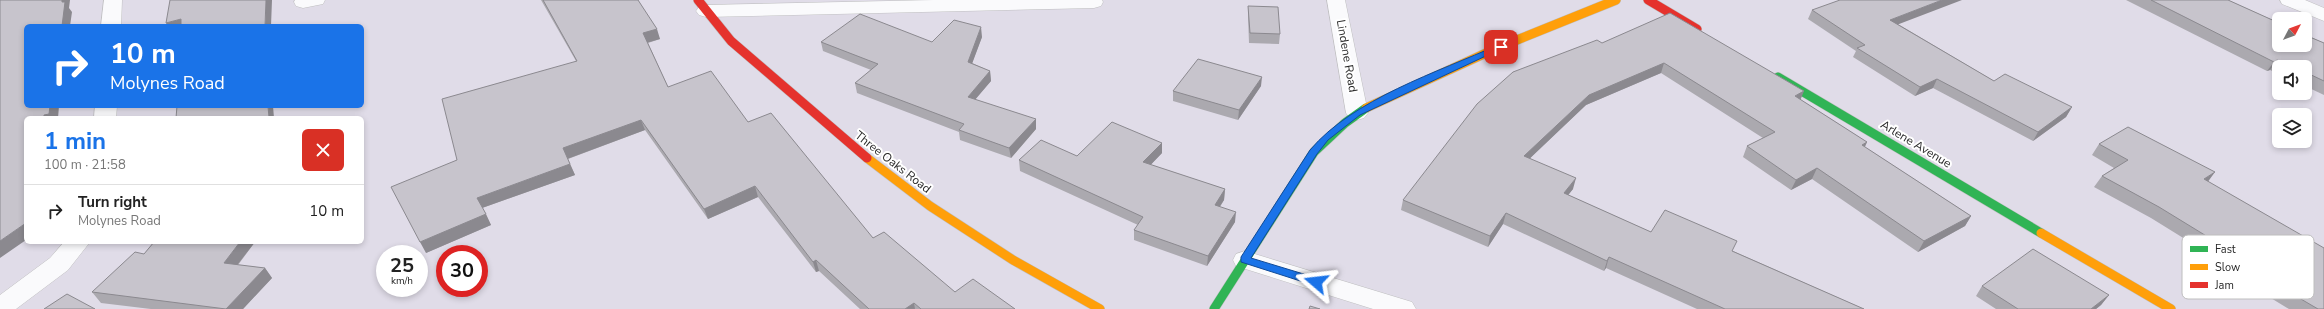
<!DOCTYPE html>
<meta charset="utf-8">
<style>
:root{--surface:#fff;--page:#f6f6f6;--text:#222;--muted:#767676;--line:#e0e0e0;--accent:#1a73e8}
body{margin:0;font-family:"Nunito Sans",sans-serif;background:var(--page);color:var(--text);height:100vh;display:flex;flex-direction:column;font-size:15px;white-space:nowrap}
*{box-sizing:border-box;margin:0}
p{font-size:13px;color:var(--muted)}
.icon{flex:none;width:22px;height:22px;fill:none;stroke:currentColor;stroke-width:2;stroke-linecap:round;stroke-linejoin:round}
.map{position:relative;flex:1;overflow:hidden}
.drawer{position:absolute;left:24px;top:116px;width:340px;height:128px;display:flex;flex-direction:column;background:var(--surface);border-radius:6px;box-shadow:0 2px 6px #0003}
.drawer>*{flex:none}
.banner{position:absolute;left:24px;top:24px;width:340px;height:84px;border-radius:6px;box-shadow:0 2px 6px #0003;background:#1a73e8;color:#fff;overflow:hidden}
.needle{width:26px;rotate:49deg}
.buttons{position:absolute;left:2272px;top:12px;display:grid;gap:8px}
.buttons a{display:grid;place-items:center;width:40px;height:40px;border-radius:6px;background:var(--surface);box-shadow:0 2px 6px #0003;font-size:20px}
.speed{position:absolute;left:376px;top:245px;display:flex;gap:8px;font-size:20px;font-weight:700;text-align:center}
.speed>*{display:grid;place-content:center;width:52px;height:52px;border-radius:50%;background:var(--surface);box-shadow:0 2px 6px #0003;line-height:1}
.speed small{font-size:10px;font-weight:400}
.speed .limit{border:6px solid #d22;background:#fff;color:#111}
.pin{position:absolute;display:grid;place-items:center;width:34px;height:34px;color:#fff;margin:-17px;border-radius:8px;box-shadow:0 2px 6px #0006}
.me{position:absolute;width:44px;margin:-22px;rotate:287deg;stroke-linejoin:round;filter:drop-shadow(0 0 3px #0008)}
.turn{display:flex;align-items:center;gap:14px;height:84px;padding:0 20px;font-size:18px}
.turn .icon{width:52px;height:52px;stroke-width:2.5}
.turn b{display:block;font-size:28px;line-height:34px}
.round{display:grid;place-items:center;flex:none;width:42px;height:42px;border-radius:6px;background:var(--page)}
.head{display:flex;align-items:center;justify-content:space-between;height:68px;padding:0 20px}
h1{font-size:24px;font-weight:700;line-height:30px;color:var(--accent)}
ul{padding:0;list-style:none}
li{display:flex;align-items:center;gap:12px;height:52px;padding:0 20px;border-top:1px solid var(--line)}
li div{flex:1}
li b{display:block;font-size:15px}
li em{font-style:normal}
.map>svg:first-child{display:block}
</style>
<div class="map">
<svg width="2324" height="309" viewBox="0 0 2324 309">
<rect width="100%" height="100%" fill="#e0dce8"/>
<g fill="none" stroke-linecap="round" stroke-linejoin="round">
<g stroke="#bfbfc0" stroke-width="1">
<path id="street" d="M104,0H122L121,26H101Z
M295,0H325L323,4L303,8L296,6L294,2Z
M934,0H1102L1103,2L1101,6L1094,8L706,17L699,15L696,11L699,7L706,5Z
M1327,0H1345L1368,113L1364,118L1357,120L1350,118L1346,113Z
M2280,0H2305L2324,8V21L2282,4Z
M95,106H117L116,118H94Z
M64,242H90L68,270L16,309H0V295L50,258Z
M1245,251L1412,302L1416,309H1373L1236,266L1233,260L1236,254Z"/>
</g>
<g stroke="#bfbfc0" stroke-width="10">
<path id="fast" d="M1778,77L2041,233
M1214,309L1314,152L1345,123L1366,108"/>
</g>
<g stroke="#bfbfc0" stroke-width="10">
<path id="slow" d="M1366,108L1497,48L1616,0
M867,158L930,206L1013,260L1100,309
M2041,233L2171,309"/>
</g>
<g stroke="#bfbfc0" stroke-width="10">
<path id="jam" d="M698,0L731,41L867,158
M1648,0L1697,29"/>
</g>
<use href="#street" fill="#fafafc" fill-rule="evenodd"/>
<use href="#fast" stroke="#30b455" stroke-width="9"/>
<use href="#slow" stroke="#ff9f0a" stroke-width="9"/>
<use href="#jam" stroke="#e5322d" stroke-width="9"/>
</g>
<path fill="#aba9af" d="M541,0H638L660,39L648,43L668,87L748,122L873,238L955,292L1015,309H860L819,271L816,272L758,197L708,219L645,130L568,159L575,175L482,208L491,225L426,253L457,160L576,61Z
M2126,0H2228L2324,43V95L2305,86V67H2279V74L2270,70L2267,71Z
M1248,6L1280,34L1279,44L1249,43L1248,16Z
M1812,10L1898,24L1994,81L2072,107L2066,117L2033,141L1933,88L1915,96L1853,57L1856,51L1808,19Z
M982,37L972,63L990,71L991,81L975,99L1036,129L1011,158L960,140L959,132L857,93L855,83L871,70L823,51L821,42H932Z
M1602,43L1801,100L1867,142L1865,147L1971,216L1965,226L1918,252L1812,179L1791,190L1743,157L1747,146L1763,138L1661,73L1586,105L1530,158L1573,189L1568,195L1651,232L1733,251L1864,309H1697L1606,268L1604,271L1503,224L1488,247L1401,210L1403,200Z
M1261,86L1238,120L1173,101V91Z
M2099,144L2208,181L2324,309H2289L2261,292L2264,288L2151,218L2094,187L2102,176L2114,168L2092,155Z
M1162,153L1150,165L1225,189L1224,200L1220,207L1235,222L1207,266L1134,240V230L1138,225L1020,171L1019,160Z
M154,242H255L238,265L265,268L272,278L243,309H151L101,303L92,292L144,254Z
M1982,286L2109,295L2101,305L2096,309H1996L1976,296Z"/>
<path fill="#8b898f" d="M62,0H70L69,8L72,12L70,26H62Z
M266,0H272L271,26H265Z
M1942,0H1962L1886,29L1890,20Z
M181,19L185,26H168L166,23Z
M981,27L982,37L969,72L968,62Z
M657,29L660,39L646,43L643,33Z
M2277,60L2270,70L2267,71L2274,62Z
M1664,63L1661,73L1586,105L1522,166L1524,156L1589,95Z
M990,71L991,81L969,107L968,97Z
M1262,77L1261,86L1238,120L1239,110Z
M1937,79L1933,88L1915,96L1920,87Z
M1804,91L1800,101L1795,96Z
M50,106H59L58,118H44V115Z
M268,106H273L274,118H269Z
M2072,107L2066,117L2033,141L2038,132Z
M1036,119V129L1011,158L1009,148Z
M641,120L645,130L567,159L563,148Z
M1867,142L1862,152V145Z
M1162,143V153L1143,173V162Z
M570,164L575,175L482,208L477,198Z
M1817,168L1812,179L1791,190L1796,180Z
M2215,172L2207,183L2204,179Z
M1576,178L1573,189L1561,204L1564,193Z
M755,186L758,197L708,219L704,209Z
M1225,189L1224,200L1214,215L1215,205Z
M1236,212L1235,222L1207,266L1208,256Z
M1506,213L1503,224L1488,247L1490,236Z
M486,214L491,225L426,253L420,242Z
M1971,216L1965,226L1918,252L1924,241Z
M26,223V240L0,258V241Z
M240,242H255L231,273L224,263Z
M1609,257L1606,268L1604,271L1607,261Z
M816,260L819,271L816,272L813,262Z
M265,268L272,278L243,309H226Z
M2109,295L2101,305L2096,309H2091Z
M914,303L915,309H905Z"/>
<path fill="#c7c4cc" stroke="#8b898f" d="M0,0H62V2H65L62,26H26V106H50L49,114L44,115V118H26V223L0,241Z
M170,0H266L265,26H181V19L166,23Z
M543,0H638L657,29L643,33L668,87L711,71L748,122L771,113L873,238L884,232L955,292L973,279L1015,309H921L914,303L905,309H869L816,260L813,262L755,186L704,209L641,120L563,148L570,164L477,198L486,214L420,242L391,187L457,160L442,99L577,61Z
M1840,0H1942L1890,20L1994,81L2005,74L2072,107L2038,132L1937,79L1920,87L1857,48L1865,45L1812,10Z
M2151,0H2228L2279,23V45H2305V35L2324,43V81L2305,72V67H2293L2277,60L2274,62Z
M1248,6L1278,7L1280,34L1250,33Z
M1670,13L1804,91L1795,96L1867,142L1862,145L1971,216L1924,241L1817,168L1796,180L1747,146L1775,132L1664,63L1589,95L1524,156L1576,178L1564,193L1651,232L1665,210L1737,241L1732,251L1864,309H1725L1609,257L1607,261L1506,213L1490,236L1403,200L1477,104L1513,72L1597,40L1602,43Z
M860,14L932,42L954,20L981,27L968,62L990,71L968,97L1036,119L1009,148L959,130L964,124L855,83L878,64L821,42Z
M1198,59L1262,77L1239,110L1173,91Z
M177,106H268L269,118H176Z
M1112,122L1162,143L1143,162L1225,189L1215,205L1236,212L1208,256L1134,230L1143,217L1019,160L1041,140L1077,156Z
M2128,127L2215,172L2204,179L2324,248V309H2318L2270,281L2275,278L2159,207L2102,176L2128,160L2099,144Z
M154,242H240L224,263L265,268L226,309L92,292L135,252L144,254Z
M2033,249L2109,295L2091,309H2018L1982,286Z
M67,294L95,309H44Z
M1310,306L1320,309H1309Z"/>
<path fill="#1a73e8" stroke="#114b97" d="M1498,45L1505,47L1360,115L1328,140L1317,154L1251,258L1320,279V285L1316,286L1241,262V257L1310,150C1353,99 1438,72 1498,45Z"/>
<g text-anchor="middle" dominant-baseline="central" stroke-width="4" stroke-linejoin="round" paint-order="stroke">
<g font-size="12" fill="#282828" stroke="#fff">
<text transform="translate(1347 56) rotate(80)">Lindene Road</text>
<text transform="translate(1916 144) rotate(31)">Arlene Avenue</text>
<text transform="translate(893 162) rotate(38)">Three Oaks Road</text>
</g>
</g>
<rect x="2182" y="235" width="132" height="64" rx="6" fill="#fff" stroke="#bebebe" stroke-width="1"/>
<rect x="2190" y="246" width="18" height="6" fill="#30b455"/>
<rect x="2190" y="264" width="18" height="6" fill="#ff9f0a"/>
<rect x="2190" y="282" width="18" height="6" fill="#e5322d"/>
<g font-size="11" fill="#282828">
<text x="2215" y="253">Fast</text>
<text x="2215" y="271">Slow</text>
<text x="2215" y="289">Jam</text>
</g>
</svg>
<div class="buttons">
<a><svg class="needle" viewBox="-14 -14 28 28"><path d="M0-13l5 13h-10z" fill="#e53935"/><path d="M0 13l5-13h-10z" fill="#767676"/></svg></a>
<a><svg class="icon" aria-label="sound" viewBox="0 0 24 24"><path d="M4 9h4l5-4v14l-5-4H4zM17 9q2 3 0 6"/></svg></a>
<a><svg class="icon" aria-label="layers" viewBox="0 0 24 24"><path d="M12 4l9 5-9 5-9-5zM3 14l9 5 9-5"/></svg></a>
</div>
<div class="speed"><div>25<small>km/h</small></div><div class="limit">30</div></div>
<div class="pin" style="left:1501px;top:47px;background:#d93025"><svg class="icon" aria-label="arrive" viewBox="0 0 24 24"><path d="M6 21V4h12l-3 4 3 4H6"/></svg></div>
<svg class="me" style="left:1316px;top:282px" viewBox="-20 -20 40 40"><path d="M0-17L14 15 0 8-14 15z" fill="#1a73e8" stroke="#fff" stroke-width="4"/></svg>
<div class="banner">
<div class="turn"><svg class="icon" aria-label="right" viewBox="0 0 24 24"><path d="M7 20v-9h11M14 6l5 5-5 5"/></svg><div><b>10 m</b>Molynes Road</div></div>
</div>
<section class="drawer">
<div class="head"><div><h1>1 min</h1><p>100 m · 21:58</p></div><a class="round" style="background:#d93025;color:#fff"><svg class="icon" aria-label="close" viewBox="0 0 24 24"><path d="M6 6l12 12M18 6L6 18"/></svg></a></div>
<ul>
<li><svg class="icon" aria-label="right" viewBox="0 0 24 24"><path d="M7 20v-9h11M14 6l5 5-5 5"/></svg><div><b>Turn right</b><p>Molynes Road</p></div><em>10 m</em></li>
</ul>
</section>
</div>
